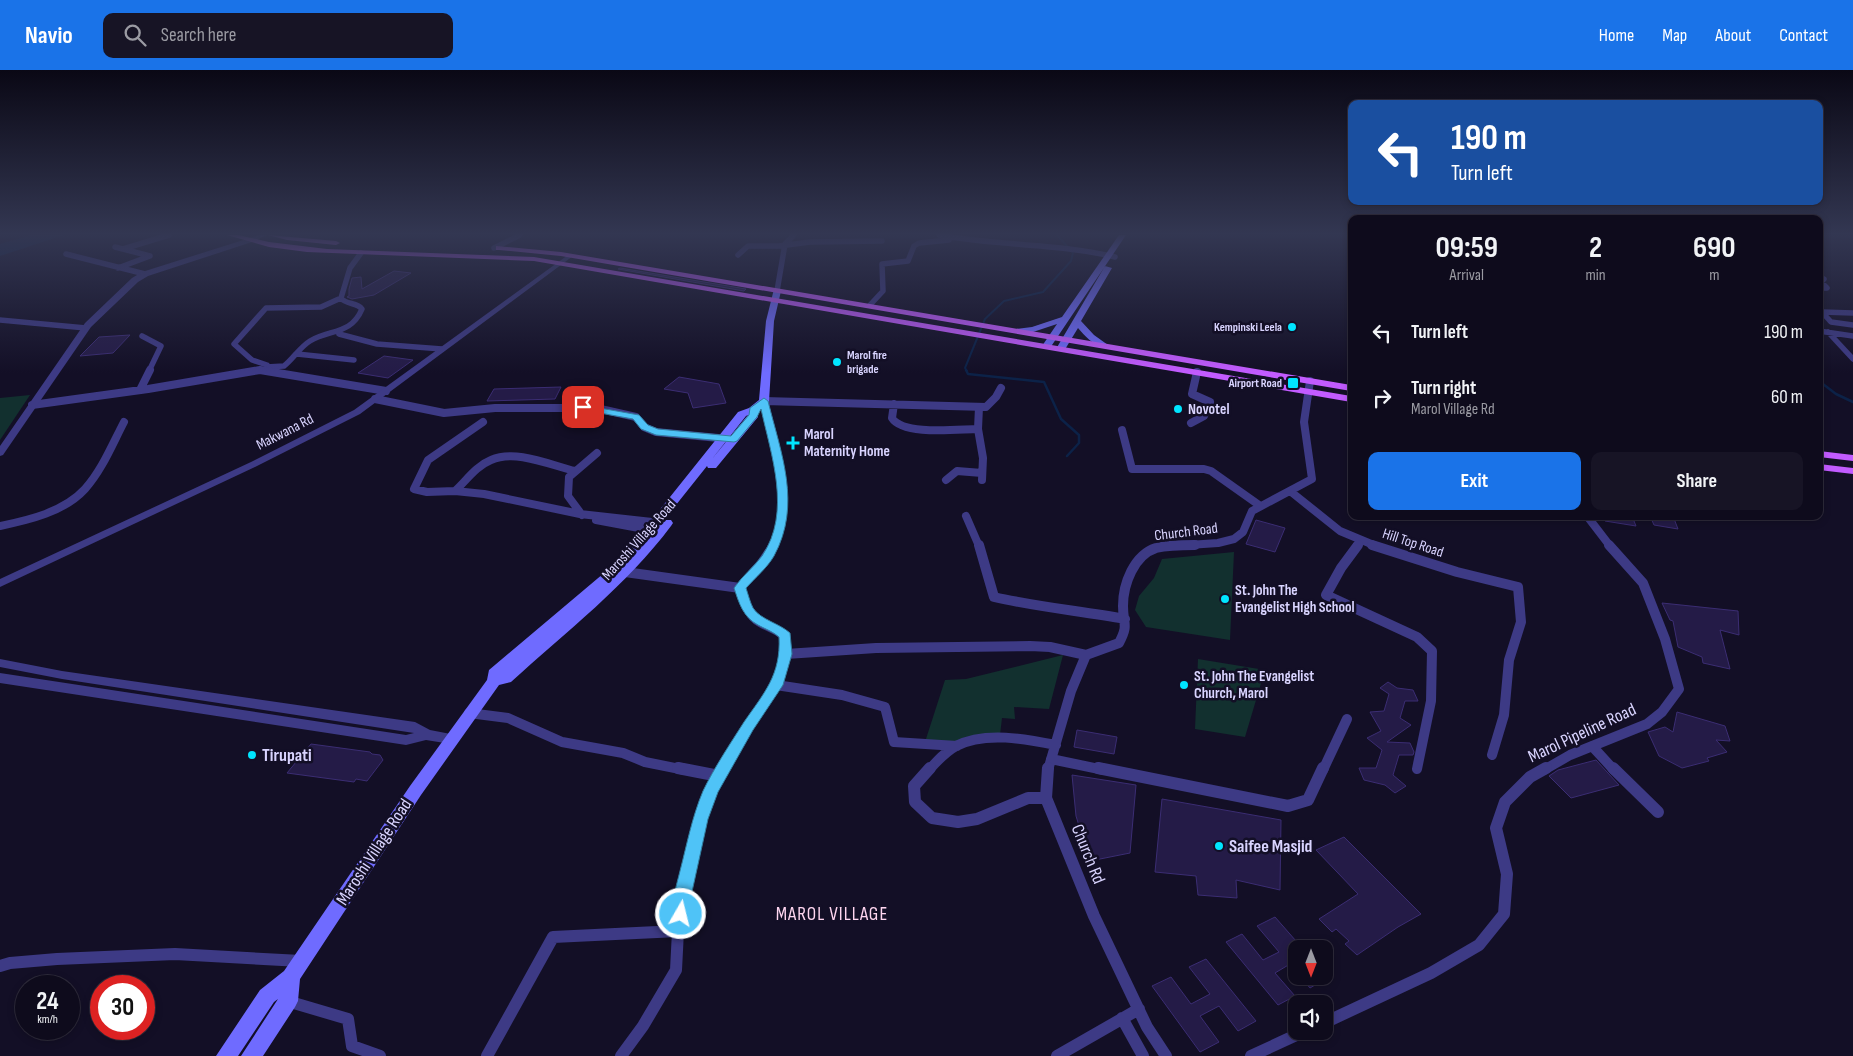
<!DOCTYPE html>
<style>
:root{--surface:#0e0b1c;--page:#171425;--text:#f1f3f6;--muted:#9b9ba3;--line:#2e2b3b;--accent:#1a73e8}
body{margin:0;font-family:"Sofia Sans Condensed",sans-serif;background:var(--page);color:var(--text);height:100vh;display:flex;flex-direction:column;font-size:19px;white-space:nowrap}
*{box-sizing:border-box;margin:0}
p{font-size:16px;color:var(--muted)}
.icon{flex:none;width:28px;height:28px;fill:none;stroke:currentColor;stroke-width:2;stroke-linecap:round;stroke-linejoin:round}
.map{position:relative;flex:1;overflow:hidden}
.drawer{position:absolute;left:1348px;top:145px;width:475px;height:305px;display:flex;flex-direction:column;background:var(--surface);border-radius:10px;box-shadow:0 2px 8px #0003,0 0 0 1px var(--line)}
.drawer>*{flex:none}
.guide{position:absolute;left:1348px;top:30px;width:475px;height:105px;border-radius:10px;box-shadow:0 2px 8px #0003,0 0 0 1px var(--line);background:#1a4fa0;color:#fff;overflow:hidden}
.needle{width:32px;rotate:180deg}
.buttons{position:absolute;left:1288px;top:870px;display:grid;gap:10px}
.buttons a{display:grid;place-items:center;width:45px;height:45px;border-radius:10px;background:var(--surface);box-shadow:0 2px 8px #0003,0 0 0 1px var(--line);font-size:25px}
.speed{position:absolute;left:15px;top:905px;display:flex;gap:10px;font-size:25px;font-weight:700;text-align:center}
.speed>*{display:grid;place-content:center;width:65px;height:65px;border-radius:50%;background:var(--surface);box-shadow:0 2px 8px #0003,0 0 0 1px var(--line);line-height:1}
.speed small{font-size:12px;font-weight:400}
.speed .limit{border:8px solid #d22;background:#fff;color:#111}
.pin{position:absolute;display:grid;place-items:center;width:42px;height:42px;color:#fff;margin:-21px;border-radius:10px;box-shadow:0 2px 8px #0006}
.me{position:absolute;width:55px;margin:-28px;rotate:8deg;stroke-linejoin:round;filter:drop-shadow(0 0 4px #0008)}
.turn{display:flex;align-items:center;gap:18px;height:105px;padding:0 20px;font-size:22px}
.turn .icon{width:65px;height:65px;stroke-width:2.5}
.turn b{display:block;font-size:35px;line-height:42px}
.eta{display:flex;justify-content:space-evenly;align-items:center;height:85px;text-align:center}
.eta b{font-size:30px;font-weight:700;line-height:35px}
.button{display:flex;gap:10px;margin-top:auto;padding:10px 20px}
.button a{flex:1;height:58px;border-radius:10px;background:var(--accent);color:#fff;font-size:20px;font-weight:700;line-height:58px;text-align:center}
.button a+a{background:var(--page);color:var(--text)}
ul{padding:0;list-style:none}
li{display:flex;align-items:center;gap:15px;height:65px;padding:0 20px}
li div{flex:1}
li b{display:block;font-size:19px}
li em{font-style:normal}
header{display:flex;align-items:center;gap:30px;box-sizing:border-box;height:70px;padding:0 25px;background:var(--accent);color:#fff}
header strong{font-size:24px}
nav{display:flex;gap:28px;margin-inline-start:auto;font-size:18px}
.search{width:350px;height:45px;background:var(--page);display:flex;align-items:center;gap:12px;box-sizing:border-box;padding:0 18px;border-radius:10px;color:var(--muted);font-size:19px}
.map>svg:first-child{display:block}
</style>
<header>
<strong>Navio</strong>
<div class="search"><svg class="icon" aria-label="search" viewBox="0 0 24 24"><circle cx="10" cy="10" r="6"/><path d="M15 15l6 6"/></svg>Search here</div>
<nav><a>Home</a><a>Map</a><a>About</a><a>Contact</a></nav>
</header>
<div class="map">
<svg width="1853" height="986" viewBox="0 0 1853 986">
<rect width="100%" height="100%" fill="#130f26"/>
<path fill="#12302f" d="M30,325L0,370V328Z
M1234,482L1230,570L1146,557L1135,540L1139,526L1154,508L1162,489Z
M1063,585L1049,639L1014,637L1015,649L1002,648L1000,665L960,673L925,672L945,610L966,609Z
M1198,589L1265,600L1245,667L1195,659Z"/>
<path fill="#0c2248" d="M31,165H64L0,186V174Z"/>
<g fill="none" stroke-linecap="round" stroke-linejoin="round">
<path stroke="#0c2248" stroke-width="2" d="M967,301L965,298L985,249L1004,231L1043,222L1071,191L1073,183L1057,165"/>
<path stroke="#0c2248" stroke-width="2.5" d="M966,300L968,304L1044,312L1061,349L1079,365V373L1067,386
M1819,311L1836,324L1853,332"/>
</g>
<path fill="#241b47" stroke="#3b2d73" d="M620,198L746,219L744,221L618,199Z
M394,201L411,203L374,225L352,229L347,227L349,226V219L352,208L361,207L362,219Z
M130,265L113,283L80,286L99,267Z
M384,286L413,290L388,308L358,303Z
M679,307L719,314L726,333L693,338L688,323L664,319Z
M561,317L555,329L487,331L494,319Z
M1605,446H1632L1636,456L1605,451Z
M1650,446H1673L1678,459L1654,455Z
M1256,450L1285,458L1275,482L1246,474Z
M1662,533L1738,541L1739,565L1720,560L1730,599L1703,593L1702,587L1678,577L1673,551L1670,550Z
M1388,612L1397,618L1413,620L1418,631H1405L1400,648L1411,655L1387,672L1410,673L1414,682L1413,685H1399L1393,705L1406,716L1395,723L1385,715L1364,710L1359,698H1376L1382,680L1367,668L1381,661L1370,642L1384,641L1389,624L1380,618Z
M1677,642L1725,656L1730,671L1716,670L1727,682L1707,688L1709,691L1682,698L1659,686L1648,662L1665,657L1673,662Z
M1077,660L1117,667L1114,684L1074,677Z
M311,674L370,682L372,684L380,685L383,690L367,711L356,709L354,712L287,703Z
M1596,690L1619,715L1571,728L1549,706L1558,700Z
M1072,705L1136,715L1130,783L1090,791L1076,746Z
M1162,729L1281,750L1280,820L1236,810L1237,828L1198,825L1196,806L1155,802Z
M1344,767L1421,844L1398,857L1357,885L1345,874L1349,871L1336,859L1332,862L1319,849L1358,824L1316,780Z
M1275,847L1303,879H1296V902L1290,894L1275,903L1295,926L1278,935L1226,872L1242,864L1263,890L1279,882L1257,856Z
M1206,889L1256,951L1238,961L1219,936L1200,946L1219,972L1200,982L1152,916L1171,907L1191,934L1210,924L1189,897Z
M1300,906H1330L1310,918Z"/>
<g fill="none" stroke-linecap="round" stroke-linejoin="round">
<path stroke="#3d3a85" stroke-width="5.5" d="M939,165C997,176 1058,173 1115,187
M115,177L150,186L118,198
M494,178L520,165
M123,179L169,165
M66,184L145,204
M738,185L748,176H779L810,172L882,171
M1819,207L1824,209L1821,212L1827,218H1819
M777,221L785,174L794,165
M341,228C346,235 357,232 362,239C351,265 330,259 310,271C300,277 293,289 284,296L266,297L267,295L252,290L234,274L266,238L321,237Z
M341,228L350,198L361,183
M870,235L883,221L882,194L908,191L914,176L919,173L949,170
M1853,243L1822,242L1831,252L1853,255
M0,250L86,258
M340,261L339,264L377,274L442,279
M1819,261L1853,266
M1828,262L1853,289
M142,266L161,276L149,301
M297,284L354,290
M252,301H268"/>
<path stroke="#3d3a85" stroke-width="8" d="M260,300L386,321
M140,320L150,300
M375,329L444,343L495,338H596L636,347L644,357L656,362L729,369
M894,334L892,348C903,366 959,359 978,359L983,388L982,410
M32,335L148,319L260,300
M483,352L428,390L414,419L427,422L455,421L484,424L580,444L661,453
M1191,353L1204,346L1210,332L1192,324L1197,302
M978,359L979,337
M1122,360L1132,399H1204L1211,401L1259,435
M946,410L957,401L982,403
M455,421C466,411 476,396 491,390C516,379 550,395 575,401
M1290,421L1340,461L1376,476
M582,445L568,426L569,407L597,383
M966,446L979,476
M1587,446L1610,476
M596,450L655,461
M0,456C29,450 64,442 85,419C102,400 112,375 124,352
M773,476C796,431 775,376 764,331L986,337L996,327L1001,318
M1174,476L1218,473L1234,469L1243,462L1252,441L1312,409L1304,352L1310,311
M1357,476L1361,471"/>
<path stroke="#3d3a85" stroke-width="10" d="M979,475L994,527C1037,537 1081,541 1125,549
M1358,475L1341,498L1326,525L1417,567L1432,581L1431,631L1417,699
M1372,475L1457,502L1518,517L1521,552L1509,590L1504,645L1492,685
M625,502L740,518C745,531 748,545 760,552C770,558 775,557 785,566C787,607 769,624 749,656C740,670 732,685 723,700
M740,518L762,493L774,475
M786,584L876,578L1030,576L1050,577L1086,585
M1086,585L1119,573C1129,554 1123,555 1123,536C1123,514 1134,485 1156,478C1169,475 1183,475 1195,475
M776,615L842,625L885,637L894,672L957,676
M469,643L508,648L562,672L623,683L645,692L685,700
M1592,676L1614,700
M1051,689L1104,700
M929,700C937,691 945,682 956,676C985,661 1026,669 1056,675
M1048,700L1071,621L1086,585
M1323,700L1347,649
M1544,700L1570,685L1647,654L1662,642L1679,619L1665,569L1643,513L1609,475"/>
<path stroke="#3d3a85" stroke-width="12" d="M678,698L719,706
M930,698L914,716L915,732L932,748L958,752L977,749L1028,728H1046
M1048,698L1046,728L1094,846L1147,957L1166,986
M1098,698L1288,736L1308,730L1323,698
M1613,698L1658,742
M0,896L10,893L57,889L175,884L301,891
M287,931L348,949L352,976L380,986
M1122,948L1143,986
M1324,953L1431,903L1479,875L1504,844L1507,804L1496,758L1505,732L1530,707L1546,698
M487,986L553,867L678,861
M621,986L643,956L676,900L678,861L685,811L700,749L711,721L724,698
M1057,986L1139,939
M1251,986L1305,961"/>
<path fill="#3d3a85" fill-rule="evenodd" d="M259,165H267L252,172L148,206L138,212L91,257L3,385L0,386V376L85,253L132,208L142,202Z
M568,185L573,186L360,344L257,396L0,517V509L251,392L354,340Z
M0,589L62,601L415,652L430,660L456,665L458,669L456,673L451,674L426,670L406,675L0,613V603L406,665L414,663L62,609L0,597Z"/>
<path fill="#6f6bff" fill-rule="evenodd" d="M1119,165H1126L1050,278H1044L1042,276L1057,254L1033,262L1016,263V259L1032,257L1062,247Z
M1105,196L1112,198L1081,251L1094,265L1108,275L1103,278C1092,274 1085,266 1078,258L1064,281H1058L1056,279Z
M774,219L781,221L774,251L769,331L758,341V347L716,398H708L707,396L664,450H671L673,453L671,456C627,515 566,562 511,612L499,615L421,725L300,909L298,931L295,937L263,986H241L278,929L274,932L238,986H216L260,920L284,901L410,716L487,610L489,600L610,498L646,457L738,342L749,338L759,330L766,251ZM748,345L712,389L746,346Z"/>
<path fill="#c25bff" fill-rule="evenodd" d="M227,165H238L269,172L327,179L534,187L1351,326V332L534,191L307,182L269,177Z
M268,165L336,171L340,173L336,175L287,170Z
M496,176L561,182L1351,315V321L561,186L499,180H496Z
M1819,381L1853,385V391L1819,387Z
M1819,394L1853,398V404L1819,400Z"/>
</g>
<linearGradient id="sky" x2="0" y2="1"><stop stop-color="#0a0815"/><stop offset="0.54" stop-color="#333752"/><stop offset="1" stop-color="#333752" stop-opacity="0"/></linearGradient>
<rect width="1853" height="303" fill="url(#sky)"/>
<path fill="#4fc3f7" stroke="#337fa1" d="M764,328L768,331C781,384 802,434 774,486C767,498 755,508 746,518C748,524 750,532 753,538C761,550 779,553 790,563L792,584L783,615L753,660L718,722L708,749L686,849L681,852L675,849C669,837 677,814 680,801C687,774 692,747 703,721C714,698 730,674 744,652C764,623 781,605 779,567C772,561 765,559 758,555C743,547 739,533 734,518C742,506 754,497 762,486C792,442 771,385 761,339L757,347L737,371L734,372L656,365L641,359L633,349L583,340L578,337L583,335L639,345L648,355L658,359L731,366L749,345L750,338Z"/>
<g fill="#00e5ff" stroke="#130f26" stroke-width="2">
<circle cx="1292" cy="257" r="5"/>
<circle cx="837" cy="292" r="5"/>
<rect x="1287" y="307" width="12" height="12" rx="2.5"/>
<circle cx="1178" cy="339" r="5"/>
<path d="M790.5 365.5h5v5h5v5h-5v5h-5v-5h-5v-5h5z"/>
<circle cx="1225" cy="529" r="5"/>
<circle cx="1184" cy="615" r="5"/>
<circle cx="252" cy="685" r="5"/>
<circle cx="1219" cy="776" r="5"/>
</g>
<g text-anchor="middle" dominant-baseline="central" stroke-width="5" stroke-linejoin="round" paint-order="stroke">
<g font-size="12" font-weight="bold" fill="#d9d4ff" stroke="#130f26" text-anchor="end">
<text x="1282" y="257">Kempinski Leela</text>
<text x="847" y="285" text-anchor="start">Marol fire<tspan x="847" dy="14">brigade</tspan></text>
<text x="1282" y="313">Airport Road</text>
</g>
<g font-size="15" font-weight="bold" fill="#d9d4ff" stroke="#130f26" text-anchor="start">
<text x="1188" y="339">Novotel</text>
<text x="804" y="364">Marol<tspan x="804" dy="17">Maternity Home</tspan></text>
<text x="1235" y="520">St. John The<tspan x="1235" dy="17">Evangelist High School</tspan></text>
<text x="1194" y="606">St. John The Evangelist<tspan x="1194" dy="17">Church, Marol</tspan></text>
</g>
<g font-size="15" fill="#d9d4ff" stroke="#130f26">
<text transform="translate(285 362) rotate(-27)">Makwana Rd</text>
<text transform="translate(1186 462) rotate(-7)">Church Road</text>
<text transform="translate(639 470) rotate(-48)">Maroshi Village Road</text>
<text transform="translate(1413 473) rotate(18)">Hill Top Road</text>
</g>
<g font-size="18" fill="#d9d4ff" stroke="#130f26">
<text transform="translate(1582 663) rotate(-25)">Marol Pipeline Road</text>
<text transform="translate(374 782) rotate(-57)">Maroshi Village Road</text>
<text transform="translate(1088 784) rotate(68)">Church Rd</text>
</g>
<g font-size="18" font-weight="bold" fill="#d9d4ff" stroke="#130f26" text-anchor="start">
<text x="262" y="685">Tirupati</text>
<text x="1229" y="776">Saifee Masjid</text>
</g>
<g font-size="19" letter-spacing="1" fill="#ffd6f0" stroke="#130f26">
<text x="832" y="844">MAROL VILLAGE</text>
</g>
</g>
</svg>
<div class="buttons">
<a><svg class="needle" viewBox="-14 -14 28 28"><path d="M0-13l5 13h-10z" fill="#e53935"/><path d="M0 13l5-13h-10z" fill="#9b9ba3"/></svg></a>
<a><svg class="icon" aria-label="sound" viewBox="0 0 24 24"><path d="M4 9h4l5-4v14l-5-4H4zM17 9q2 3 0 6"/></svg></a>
</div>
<div class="speed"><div>24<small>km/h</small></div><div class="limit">30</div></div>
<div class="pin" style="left:583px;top:337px;background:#d93025"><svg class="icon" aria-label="arrive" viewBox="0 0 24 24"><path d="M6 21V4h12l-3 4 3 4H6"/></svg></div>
<svg class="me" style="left:681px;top:844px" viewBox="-20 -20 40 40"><circle r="17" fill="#4fc3f7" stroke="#fff" stroke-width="3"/><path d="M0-11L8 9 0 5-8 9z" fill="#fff"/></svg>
<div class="guide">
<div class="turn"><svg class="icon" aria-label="left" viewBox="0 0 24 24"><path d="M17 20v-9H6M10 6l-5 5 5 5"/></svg><div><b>190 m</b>Turn left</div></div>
</div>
<section class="drawer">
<div class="eta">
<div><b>09:59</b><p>Arrival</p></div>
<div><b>2</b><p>min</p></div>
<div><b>690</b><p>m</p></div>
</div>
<ul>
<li><svg class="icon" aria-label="left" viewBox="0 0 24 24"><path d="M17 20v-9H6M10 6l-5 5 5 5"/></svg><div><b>Turn left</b></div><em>190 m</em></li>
<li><svg class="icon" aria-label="right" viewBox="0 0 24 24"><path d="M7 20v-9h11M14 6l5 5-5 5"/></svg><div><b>Turn right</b><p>Marol Village Rd</p></div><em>60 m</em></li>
</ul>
<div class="button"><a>Exit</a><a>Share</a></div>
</section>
</div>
